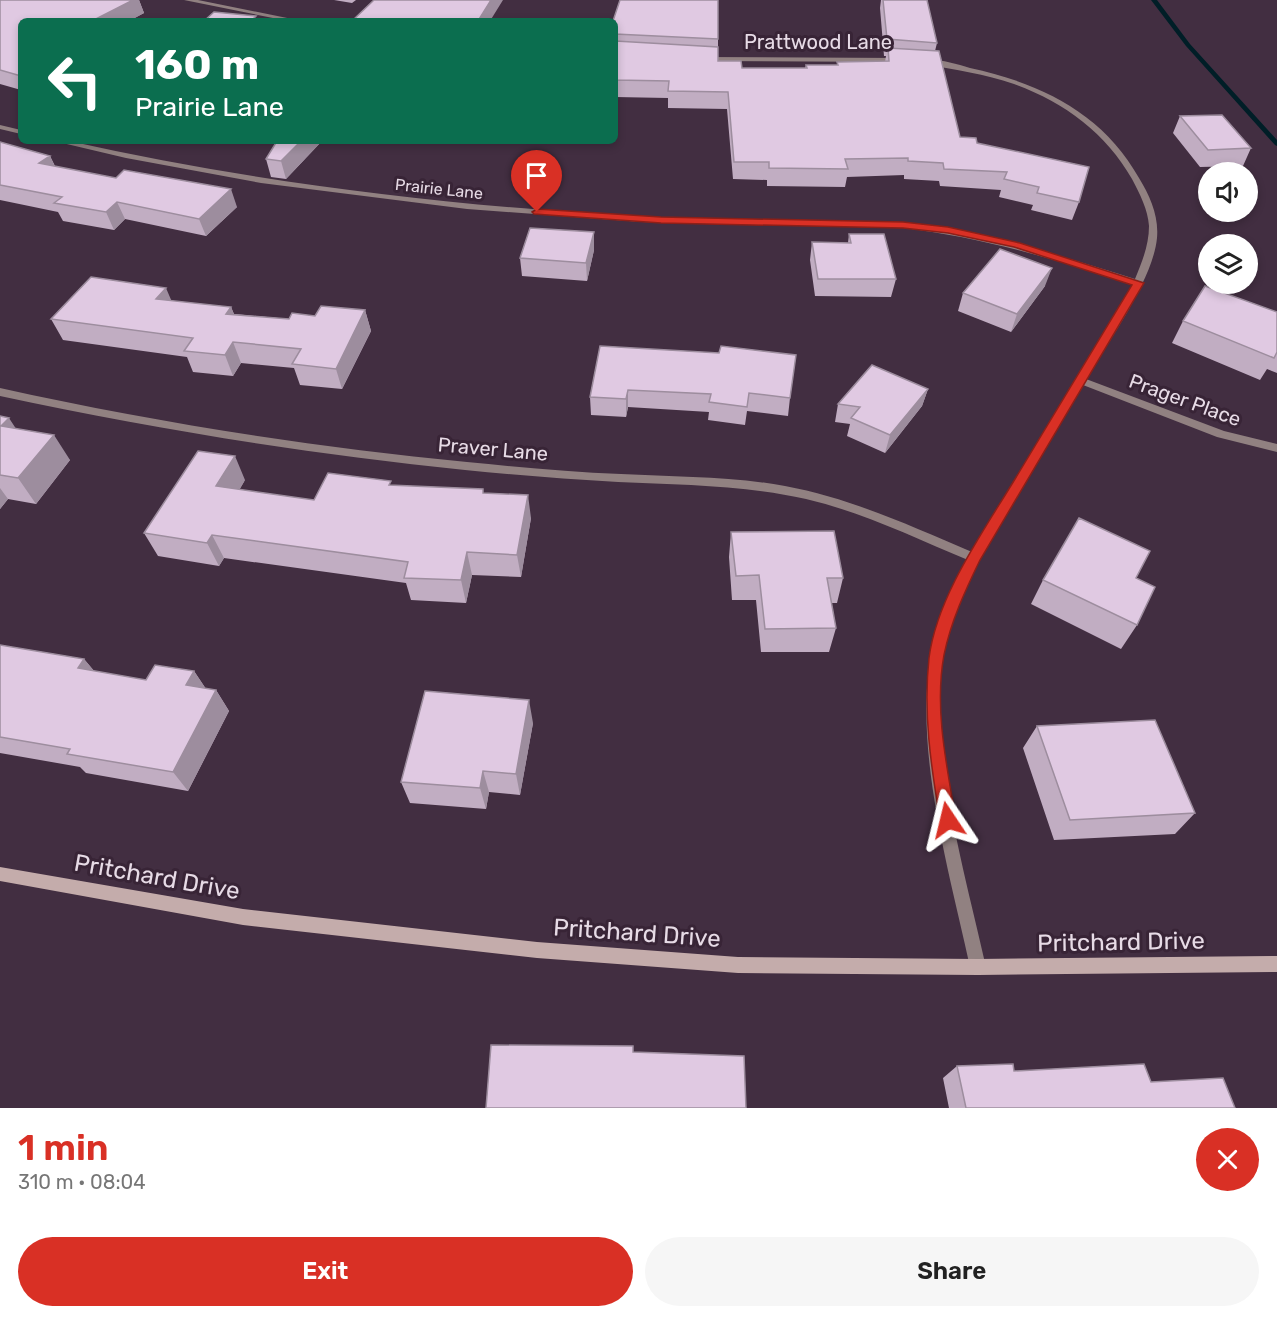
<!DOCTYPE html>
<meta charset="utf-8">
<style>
:root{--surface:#fff;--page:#f6f6f6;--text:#222;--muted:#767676;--accent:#d93025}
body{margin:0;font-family:Rubik,sans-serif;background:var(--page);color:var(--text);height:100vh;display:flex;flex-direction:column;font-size:22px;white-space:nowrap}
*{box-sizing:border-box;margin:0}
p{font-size:20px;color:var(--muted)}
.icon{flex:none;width:33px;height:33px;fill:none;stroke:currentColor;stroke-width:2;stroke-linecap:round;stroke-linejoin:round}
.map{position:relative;height:1108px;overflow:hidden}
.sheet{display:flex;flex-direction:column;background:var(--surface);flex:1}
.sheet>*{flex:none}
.top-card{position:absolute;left:18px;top:18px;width:600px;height:126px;border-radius:9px;box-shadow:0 3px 9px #0003;background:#0b6e4f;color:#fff;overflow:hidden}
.buttons{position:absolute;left:1198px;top:162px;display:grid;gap:12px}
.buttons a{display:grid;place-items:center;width:60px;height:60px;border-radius:50%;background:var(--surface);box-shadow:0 3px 9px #0003;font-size:30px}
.pin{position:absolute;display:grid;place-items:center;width:51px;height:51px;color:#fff;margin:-62px -26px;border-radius:50% 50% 50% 0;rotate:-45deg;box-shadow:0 0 6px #0007}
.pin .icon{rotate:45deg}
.me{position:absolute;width:66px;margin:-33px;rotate:350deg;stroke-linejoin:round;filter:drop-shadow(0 0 4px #0008)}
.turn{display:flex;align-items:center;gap:21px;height:126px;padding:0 18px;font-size:27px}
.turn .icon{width:78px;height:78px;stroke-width:2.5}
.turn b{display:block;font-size:42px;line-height:51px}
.round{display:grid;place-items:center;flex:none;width:63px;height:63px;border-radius:32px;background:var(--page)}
.summary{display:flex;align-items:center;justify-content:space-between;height:102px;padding:0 18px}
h1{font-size:36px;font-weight:600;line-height:45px;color:var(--accent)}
.cta{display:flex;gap:12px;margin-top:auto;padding:12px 18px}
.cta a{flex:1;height:69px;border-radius:36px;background:var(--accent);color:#fff;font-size:24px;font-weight:600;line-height:69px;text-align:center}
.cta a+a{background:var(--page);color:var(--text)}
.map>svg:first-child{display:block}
</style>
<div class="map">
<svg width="1277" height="1108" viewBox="0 0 1277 1108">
<rect width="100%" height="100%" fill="#422e41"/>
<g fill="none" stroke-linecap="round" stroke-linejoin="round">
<path fill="#001e27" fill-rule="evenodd" d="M1151,0H1157L1190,44L1277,140V146L1275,145L1186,46Z"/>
<path fill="#918181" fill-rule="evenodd" d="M184,0H198L302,21H288Z
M700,57L902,58L906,60L902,62L703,61L699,59Z
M925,60C940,59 956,64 970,68C1040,83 1103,113 1139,178C1150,196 1159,216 1157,238C1153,280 1108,342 1086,379L1224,431L1277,444V452L1217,437L1083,385C1057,428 1032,471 1007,514C983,554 957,595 946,641C924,736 965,872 986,967L984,973L978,975L972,973L970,967C949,869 911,743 933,644C939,614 954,587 968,560C915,538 862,512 806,499C744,485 681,485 618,482C567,479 516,475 465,470C308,454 154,429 0,396V388C154,422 310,447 467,462C518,467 570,472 621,474C676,477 731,476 785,486C850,498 911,526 972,552L1133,284C1057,260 982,237 903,228L642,222L467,209L261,183L126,158L54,141H69C245,180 423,203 603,214C703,221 803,221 903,222C983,232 1059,255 1135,279C1142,262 1149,245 1149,226C1148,210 1140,194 1132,179C1106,133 1064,102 1014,84C985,74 955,70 925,64Z
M0,125L21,130V134L0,129Z"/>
<path fill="#c4acab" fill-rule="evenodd" d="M0,867L243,909L537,942L738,957L978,959L1277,956V972L978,975L738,973L537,958L243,925L0,881Z"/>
</g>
<path fill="#c1adc2" d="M0,0H139L144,13L129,21H21V90L0,84Z
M334,0H356L352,3Z
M881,0H927L937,43L935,51L960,137L977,143L1079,202L1072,220L1031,210L1033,205L999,197L1001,190L940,186L939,181L904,179V175L847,177L845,187L767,186V180L733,179L727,109L668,108V98L615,97V21L718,39V61L742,68H805L806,65H837V62H885L886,56H884L880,8Z
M1180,116L1251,148L1243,166L1200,167L1173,133Z
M277,141H322L286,179L271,177L266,159Z
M0,142L50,156L55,166L237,207L206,236L125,219L114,230L63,221L58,212L0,200Z
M594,232V250L587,281L522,276L520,258Z
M849,234L896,279L891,297L815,296L810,260L812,242L848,243Z
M1045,286L1011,332L958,311L963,293Z
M171,301L231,307L234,314L289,319L365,310L371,331L342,389L300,385L294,368L241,363L233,376L193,372L187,357L63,340L51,319Z
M1277,312V373L1267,369L1260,380L1172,343L1183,321Z
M600,346L790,398L788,416L747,411L745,425L708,420L709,412L628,407L626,417L591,415L590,397Z
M928,389L922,406L885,453L847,436L850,424L835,422L838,404Z
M0,416L16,429L70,460L36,504L8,499L0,509Z
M245,480L239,490L314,500L393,485L484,493L531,518L521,577L472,575L466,603L411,600L406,583L224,558L219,566L158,556L144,533Z
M731,532L843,578L837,603H831L836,628L829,652H761L756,600H732L729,557Z
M1136,578L1137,625L1121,649L1031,604L1043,580Z
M0,645L84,659L94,671L146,680L194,671L206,689L216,690L229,711L188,791L86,773L80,767L0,753Z
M533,723L520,795L489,792L486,809L410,803L401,782Z
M1037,726L1195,813L1175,834L1054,840L1023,748Z
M957,1066L1014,1071L1151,1082L1235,1108H949L943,1078Z"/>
<path fill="#9d8d9e" d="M133,0H139L144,13L129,21H92Z
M491,0H503L490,21H478Z
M301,141H322L286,179L281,161Z
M50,156L58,173L39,163Z
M231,189L237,207L206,236L199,219Z
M117,202L125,219L114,230L106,212Z
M594,232V250L587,281L586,263Z
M1052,268L1045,286L1011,332L1017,314Z
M166,288L175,309L156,299Z
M231,307L239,327L226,314Z
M365,310L371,331L342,389L336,369Z
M233,342L241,363L233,376L225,355Z
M928,389L922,406L885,453L890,435Z
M628,390V407L626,417V399Z
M9,418L26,444L1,426Z
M54,435L70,460L36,504L18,478Z
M235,456L245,480L228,510L216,486Z
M0,488L8,499L0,509Z
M528,495L531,518L521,577L517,555Z
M212,535L224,558L219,566L207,543Z
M467,552L472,575L466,603L461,580Z
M84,659L101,679L78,668Z
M194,671L208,692L186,685Z
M216,690L229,711L188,791L173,772Z
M529,700L533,723L520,795L516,774Z
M483,771L489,792L486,809L480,788Z"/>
<path fill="#e0c9e2" stroke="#9d8d9e" stroke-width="1.5" d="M0,0H133L92,21H21V76L0,70Z
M374,0H491L478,21H352Z
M620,0H718V39L615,34V21H613Z
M883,0H927L937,43L887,39Z
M214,12L256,16L251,21H204Z
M615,41L718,47V61H741L742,68H807L806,65H838L837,62L889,61L888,48L939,51L960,137L976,138L977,143L1089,167L1079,202L1037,193L1039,187L1004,179L1007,172L944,169L943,163L908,161V158L845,159L848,169L769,168V162H734L728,92L668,91L669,81L615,80Z
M1222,115L1251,148L1208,150L1180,116Z
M277,141H301L281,161L266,159Z
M0,142L50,156L39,163L116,178L124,170L231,189L199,219L117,202L106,212L54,203L62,197L0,185Z
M530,228L594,232L586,263L520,258Z
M849,234H884L896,279H818L812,242L851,243Z
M1000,249L1052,268L1017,314L963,293Z
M91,277L166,288L156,299L231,307L226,314L289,319L292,313L315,316L321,306L365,310L336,369L292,364L301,349L233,342L225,355L184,351L193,338L51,319Z
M1205,286L1277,312V352L1274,358L1183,321Z
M600,346L719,353L721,346L796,355L790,398L749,393L747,407L709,402L711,394L628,390L626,399L590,397Z
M872,365L928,389L890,435L851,418L860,407L838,404Z
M0,416L9,418L1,426L54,435L18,478L0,475Z
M198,451L235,456L216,486L314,500L328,473L391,481L389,485L483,489V493L528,495L517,555L467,552L461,580L404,578L408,562L212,535L207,543L144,533Z
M1079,518L1150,551L1136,578L1155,587L1137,625L1043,580Z
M834,531L843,578H827L836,628L765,629L759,575L736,576L731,532Z
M0,645L84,659L78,668L146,680L155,665L194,671L186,685L216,690L173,772L67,754L70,749L0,737Z
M425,691L529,700L516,774L483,771L480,788L401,782Z
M1155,720L1195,813L1070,820L1037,726Z
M491,1045L633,1046V1052L744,1056L746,1108H486Z
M1013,1064L1014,1071L1144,1064L1151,1082L1223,1078L1235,1108H966L957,1066Z"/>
<path fill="#d93025" stroke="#8d1f18" stroke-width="1.5" d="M537,209L661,217L903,222L948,227L1020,243L1144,283L980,560C965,591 951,621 944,655C934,709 947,767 956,820L954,826L948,828L942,826L940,820C931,766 923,713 929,658C937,596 983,532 1015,479C1054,414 1093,349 1132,285L1014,247L948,233L903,228L661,223L534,214L532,212Z"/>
<g text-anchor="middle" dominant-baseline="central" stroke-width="6" stroke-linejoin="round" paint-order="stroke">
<g font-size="16" fill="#e7dbe6" stroke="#382436">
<text transform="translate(439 189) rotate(6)">Prairie Lane</text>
</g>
<g font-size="20" fill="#e7dbe6" stroke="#382436">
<text x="818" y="42">Prattwood Lane</text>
<text transform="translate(1185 400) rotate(20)">Prager Place</text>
<text transform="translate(493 449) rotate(5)">Praver Lane</text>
</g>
<g font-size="24" fill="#e7dbe6" stroke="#382436">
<text transform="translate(157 877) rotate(10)">Pritchard Drive</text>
<text transform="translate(637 933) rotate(4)">Pritchard Drive</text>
<text transform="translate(1121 942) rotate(-1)">Pritchard Drive</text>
</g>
</g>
</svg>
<div class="buttons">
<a><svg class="icon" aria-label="sound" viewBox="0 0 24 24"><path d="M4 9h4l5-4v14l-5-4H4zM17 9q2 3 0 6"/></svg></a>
<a><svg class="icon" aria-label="layers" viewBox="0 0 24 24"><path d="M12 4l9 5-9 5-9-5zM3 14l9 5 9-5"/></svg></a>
</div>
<div class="pin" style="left:537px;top:212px;background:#d93025"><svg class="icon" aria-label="arrive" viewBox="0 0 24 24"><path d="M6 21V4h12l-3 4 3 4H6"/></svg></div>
<svg class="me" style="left:948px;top:820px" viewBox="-20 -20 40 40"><path d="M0-17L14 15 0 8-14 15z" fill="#d93025" stroke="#fff" stroke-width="4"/></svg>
<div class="top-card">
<div class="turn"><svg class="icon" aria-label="left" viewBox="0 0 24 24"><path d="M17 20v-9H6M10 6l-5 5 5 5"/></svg><div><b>160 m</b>Prairie Lane</div></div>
</div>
</div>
<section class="sheet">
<div class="summary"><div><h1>1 min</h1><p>310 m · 08:04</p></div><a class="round" style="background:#d93025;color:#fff"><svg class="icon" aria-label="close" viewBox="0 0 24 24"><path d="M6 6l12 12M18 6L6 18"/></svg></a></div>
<div class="cta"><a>Exit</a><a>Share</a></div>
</section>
